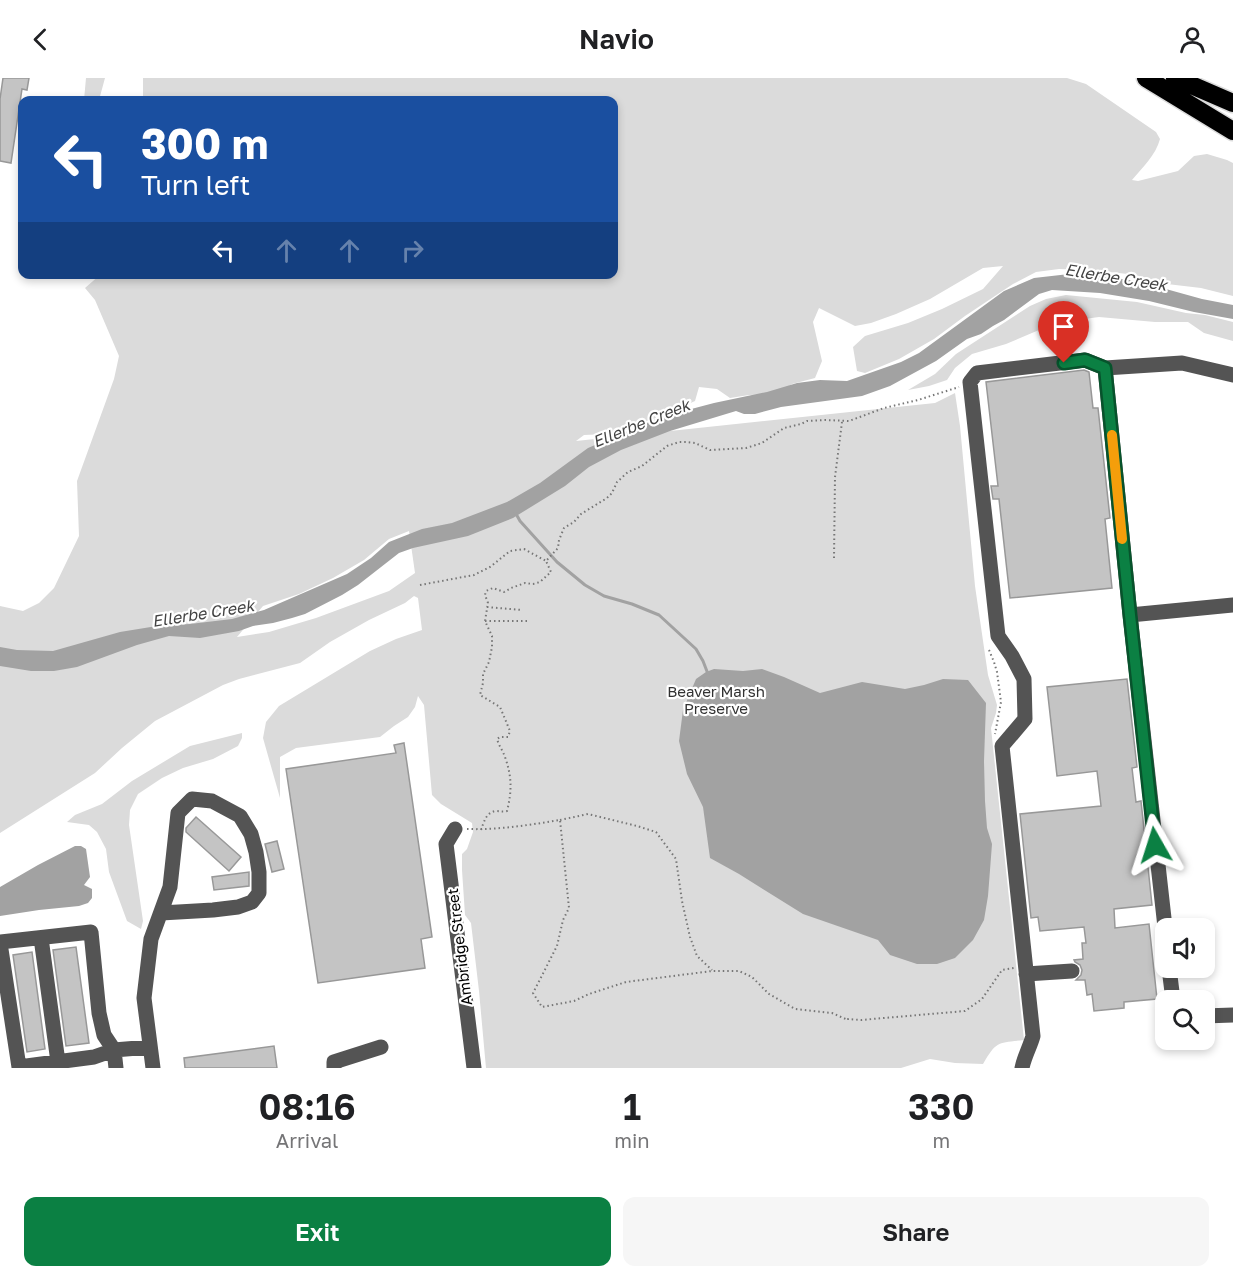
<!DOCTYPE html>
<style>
:root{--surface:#fff;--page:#f6f6f6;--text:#202124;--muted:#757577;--accent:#0b8043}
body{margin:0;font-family:"Golos Text",sans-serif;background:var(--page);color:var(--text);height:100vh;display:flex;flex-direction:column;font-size:22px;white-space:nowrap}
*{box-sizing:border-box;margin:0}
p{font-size:20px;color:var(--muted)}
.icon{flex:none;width:33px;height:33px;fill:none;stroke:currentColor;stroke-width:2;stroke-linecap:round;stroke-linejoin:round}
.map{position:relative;height:990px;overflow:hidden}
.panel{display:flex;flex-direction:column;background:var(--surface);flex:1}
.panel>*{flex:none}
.hud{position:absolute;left:18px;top:18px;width:600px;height:183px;border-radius:12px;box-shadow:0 3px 9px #0003;background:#1a4fa0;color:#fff;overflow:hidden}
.fabs{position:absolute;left:1155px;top:840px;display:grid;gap:12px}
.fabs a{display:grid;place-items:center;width:60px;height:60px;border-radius:12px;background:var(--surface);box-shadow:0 3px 9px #0003;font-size:30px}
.pin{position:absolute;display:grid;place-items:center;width:51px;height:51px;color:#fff;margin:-62px -26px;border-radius:50% 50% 50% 0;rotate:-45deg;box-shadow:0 0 6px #0007}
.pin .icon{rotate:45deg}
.me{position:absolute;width:66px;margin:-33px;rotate:354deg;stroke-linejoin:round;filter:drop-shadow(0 0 4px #0008)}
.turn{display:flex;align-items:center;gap:21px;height:126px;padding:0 24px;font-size:27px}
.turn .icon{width:78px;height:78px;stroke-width:2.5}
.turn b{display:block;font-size:42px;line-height:51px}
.lanes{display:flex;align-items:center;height:57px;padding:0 24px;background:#0003;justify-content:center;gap:30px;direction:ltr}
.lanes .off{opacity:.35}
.eta{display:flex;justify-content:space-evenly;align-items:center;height:102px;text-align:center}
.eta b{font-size:36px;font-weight:600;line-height:42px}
.cta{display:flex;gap:12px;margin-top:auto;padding:12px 24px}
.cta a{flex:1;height:69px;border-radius:12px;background:var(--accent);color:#fff;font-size:24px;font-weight:600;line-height:69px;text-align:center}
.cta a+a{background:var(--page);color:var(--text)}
header{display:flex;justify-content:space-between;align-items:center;height:78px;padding:0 24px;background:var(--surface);font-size:27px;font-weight:600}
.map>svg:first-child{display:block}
</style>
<header><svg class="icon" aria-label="back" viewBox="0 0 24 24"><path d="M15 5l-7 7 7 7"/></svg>Navio<svg class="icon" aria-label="person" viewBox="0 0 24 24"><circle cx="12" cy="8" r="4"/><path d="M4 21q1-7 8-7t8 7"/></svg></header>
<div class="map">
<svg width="1233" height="990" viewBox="0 0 1233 990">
<rect width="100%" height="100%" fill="#fff"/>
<path fill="#dbdbdb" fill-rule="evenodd" d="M86,0H105L99,22H84Z
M143,0H1067L1086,6L1156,54L1160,61C1156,77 1142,90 1132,102L1138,103L1178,93L1194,78L1207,76L1227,82L1233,85V218L1201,210L1167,206L1128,196L1091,192L1059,191L1036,194L1013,206L965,238L934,261L899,281L865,295L857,293L853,269L865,258L908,245L942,231L983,211L1003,188L983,190L930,221L896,236L871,245L855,248L819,230L813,244L822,283L815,300L792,306L777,316L749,317L730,320L717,311L699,309L695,323L659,339L607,356L584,357L576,363L935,325L955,315L960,348L975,508L988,597L997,627L996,635L991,650L1024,962C998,965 997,962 983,986L955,985L930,981L901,990H486L479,913L471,845L465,837L462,792V776L467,771L473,754L472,745L441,726L432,717L424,627L418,618L415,629L408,639L394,648L380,659L296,670L280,679V720L263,660L266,644L279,628L370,573L396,561L422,552L418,520L414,518L405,525L369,542L330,564L300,585L239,601L223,607L155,643L122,670L95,695L0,755V528L23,533L39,525L54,510L79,458L77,403L114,301L119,278L95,222L85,210L101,196H614V22H143ZM409,453L415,495L389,513L316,540L269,554L237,559L263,528L299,516L333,500L364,482L389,461Z
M1066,217L1137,224L1186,235L1205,237L1233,244V263L1204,255L1188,244H1155L1099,239L1070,243L1039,252L1006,266L972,276L955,290L947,302L929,308L908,312L935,296L956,276L1030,228L1046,221Z
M242,655V660L238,668L213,681L183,690L162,700L138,716L130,732L129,747L143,843L141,851L127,843L109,794L106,771L97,754L89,747L67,744L75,737L102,726L132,703L190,668Z"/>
<path fill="#a2a2a2" d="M1078,195L1137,203L1202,221L1233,227V241L1194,234L1149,223L1100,215L1052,212L1039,216L1004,242L993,248L981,256L967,261L936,283L890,308L862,318L781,329L755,336H744L736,333L670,353L621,372L589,389L565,408L513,440L468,458L413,470L399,475L358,507L342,517L305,536L292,540L273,545L253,548L239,553L200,560L169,558L137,567L77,589L54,593H31L0,588V569L17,572L53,573L120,554L157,548L190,546L232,541L264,532L347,496L371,480L389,464L422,451L452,445L507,424L540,405L588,370L661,339L714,325L767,314L797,305L820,302L847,303L901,284L919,275L1004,213L1034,200Z
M714,591L743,593L762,591L784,599L820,615L862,604L905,611L924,607L943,601L968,602L986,625L984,683L985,723L987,750L992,766L988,818L984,842L973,862L955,880L937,886H917L890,877L878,862L803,836L739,796L710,780L703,729L687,696L679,663L683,632L696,601L706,594Z
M75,768H81L86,771L90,799L84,807L92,811V820L88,825L79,828L39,832L0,838V809L38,787Z"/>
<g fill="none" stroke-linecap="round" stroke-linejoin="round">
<path stroke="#a2a2a2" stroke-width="3" d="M515,434L520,443L557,484L585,507L604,518L632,526L659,537L696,571L703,583L708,596"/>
</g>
<path fill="#c4c4c4" stroke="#989898" stroke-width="1.5" d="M3,0H29L27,12L22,11L11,85L0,83V21Z
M1084,292L1089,294L1093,330H1098L1110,440L1105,441L1112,510L1010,520L999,421H993L991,408H998L986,304Z
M1127,601L1137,689L1132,690L1136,724L1141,723L1152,827L1114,831L1115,850L1149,846L1157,921L1124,924V930L1094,933L1092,916L1087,917L1085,902H1076L1081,897L1082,892L1080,887L1075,884L1074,882L1083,881L1082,865H1086L1084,849L1040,853L1038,839L1031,840L1020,736L1101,728L1097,693L1057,698L1047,609Z
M404,665L432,859L421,861L425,890L318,905L286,691L396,675L394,667Z
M196,739L241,779L229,793L186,754V750Z
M277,763L284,791L272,794L265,766Z
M249,794V808L214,812L212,799Z
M76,869L89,965L66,968L53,872Z
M32,874L45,971L27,974L13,877Z
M274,968L277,990H185L184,980Z"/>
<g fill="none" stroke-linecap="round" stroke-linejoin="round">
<g stroke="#dbdbdb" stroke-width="21">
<path id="highway" d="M1146,0L1233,53
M1175,0L1233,25"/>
</g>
<path stroke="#767676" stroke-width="2" stroke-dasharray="1.5 3" stroke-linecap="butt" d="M834,480L835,399L842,344
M420,507L474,497L490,489L510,473L524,471L546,483
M487,529L522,532
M485,543H528
M989,572L994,584L997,594L1001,624L995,656
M560,742L588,736L637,748L656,754L676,781L682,823L690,859L697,878L712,892
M467,751C499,752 529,747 560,742L569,830L563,842L557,868L533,915L542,929L574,923L589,916L626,904L712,893H739L752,899L769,916L795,931L832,935L848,942V941L861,942L965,933L982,921L1002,892L1014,890
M481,752C484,744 486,734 496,733C500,733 503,734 507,733C512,713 512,699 505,679C503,673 499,668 497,661L500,659H508L510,653L500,629L480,617L483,605V596L489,584L492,569V558L485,543L488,525L485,517L486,513L493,510L504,514L511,510L525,505L533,506L540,504L551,494L546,483L558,470L559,462L564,450L574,444L581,436L607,420L612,415L617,404L628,394L642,388L667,368L679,364H686L695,365L710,372L746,370L762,365L784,350L801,346L807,343L825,342L849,343L884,330L918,322L959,309"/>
<path stroke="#545454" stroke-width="15" d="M1130,537L1233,527
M455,751L446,766L474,990
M1166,858L1130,537L1105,290L1182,285L1233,297
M41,860L58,984
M0,864L91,854L99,935L104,957L114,972L116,990
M0,865L19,989L94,979L114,972L150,969
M1169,890L1173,922
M1026,896L1072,893
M1204,938L1233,937
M153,990L144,920L151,861L170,809L178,735L192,721L212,723L240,738L251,756L256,774L259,794V815L252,824L238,829L213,832L161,835
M334,990V984L381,969
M1022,990C1024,979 1030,969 1033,958L1002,668L1025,641L1024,601L1012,578L998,558L970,304L977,295L1085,282L1105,290"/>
<use href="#highway" stroke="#000" stroke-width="18"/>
</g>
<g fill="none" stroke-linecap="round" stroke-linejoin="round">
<g stroke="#07532c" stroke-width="15">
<path id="route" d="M1064,285L1085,282L1105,290L1130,537L1155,767"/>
</g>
<use href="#route" stroke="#0b8043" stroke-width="10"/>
<path stroke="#f59e0b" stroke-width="10" d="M1112,357L1122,461"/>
</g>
<g text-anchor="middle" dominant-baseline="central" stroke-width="4.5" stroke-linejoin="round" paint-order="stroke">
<g font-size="15" fill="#323232" stroke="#fff">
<text x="716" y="613">Beaver Marsh<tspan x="716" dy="17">Preserve</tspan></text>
</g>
<g font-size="15" fill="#000" stroke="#fff">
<text transform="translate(459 869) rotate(-97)">Ambridge Street</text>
</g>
<g font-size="16" font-style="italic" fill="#434343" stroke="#fff">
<text transform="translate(1116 199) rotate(9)">Ellerbe Creek</text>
<text transform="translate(641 345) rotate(-22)">Ellerbe Creek</text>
<text transform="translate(203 535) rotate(-9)">Ellerbe Creek</text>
</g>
</g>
</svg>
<div class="fabs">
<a><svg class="icon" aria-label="sound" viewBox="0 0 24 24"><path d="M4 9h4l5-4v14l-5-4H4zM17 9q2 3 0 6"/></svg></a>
<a><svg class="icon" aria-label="search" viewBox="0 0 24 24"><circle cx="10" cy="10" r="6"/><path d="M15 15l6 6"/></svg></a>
</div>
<div class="pin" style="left:1064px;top:285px;background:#d93025"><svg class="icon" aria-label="arrive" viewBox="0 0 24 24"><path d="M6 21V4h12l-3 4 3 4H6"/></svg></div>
<svg class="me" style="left:1155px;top:767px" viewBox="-20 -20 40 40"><path d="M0-17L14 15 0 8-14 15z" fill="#0b8043" stroke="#fff" stroke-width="4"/></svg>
<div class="hud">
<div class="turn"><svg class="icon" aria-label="left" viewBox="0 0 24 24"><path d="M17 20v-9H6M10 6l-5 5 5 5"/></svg><div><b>300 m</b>Turn left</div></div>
<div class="lanes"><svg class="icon" aria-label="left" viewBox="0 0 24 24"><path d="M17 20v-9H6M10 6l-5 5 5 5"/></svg><svg class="icon off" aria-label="ahead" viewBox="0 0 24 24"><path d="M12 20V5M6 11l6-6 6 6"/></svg><svg class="icon off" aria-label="ahead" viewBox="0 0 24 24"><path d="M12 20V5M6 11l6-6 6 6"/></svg><svg class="icon off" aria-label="right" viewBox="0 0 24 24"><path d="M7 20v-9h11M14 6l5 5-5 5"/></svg></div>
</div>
</div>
<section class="panel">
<div class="eta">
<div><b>08:16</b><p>Arrival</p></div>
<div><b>1</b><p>min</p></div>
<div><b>330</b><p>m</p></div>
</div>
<div class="cta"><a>Exit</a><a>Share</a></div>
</section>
